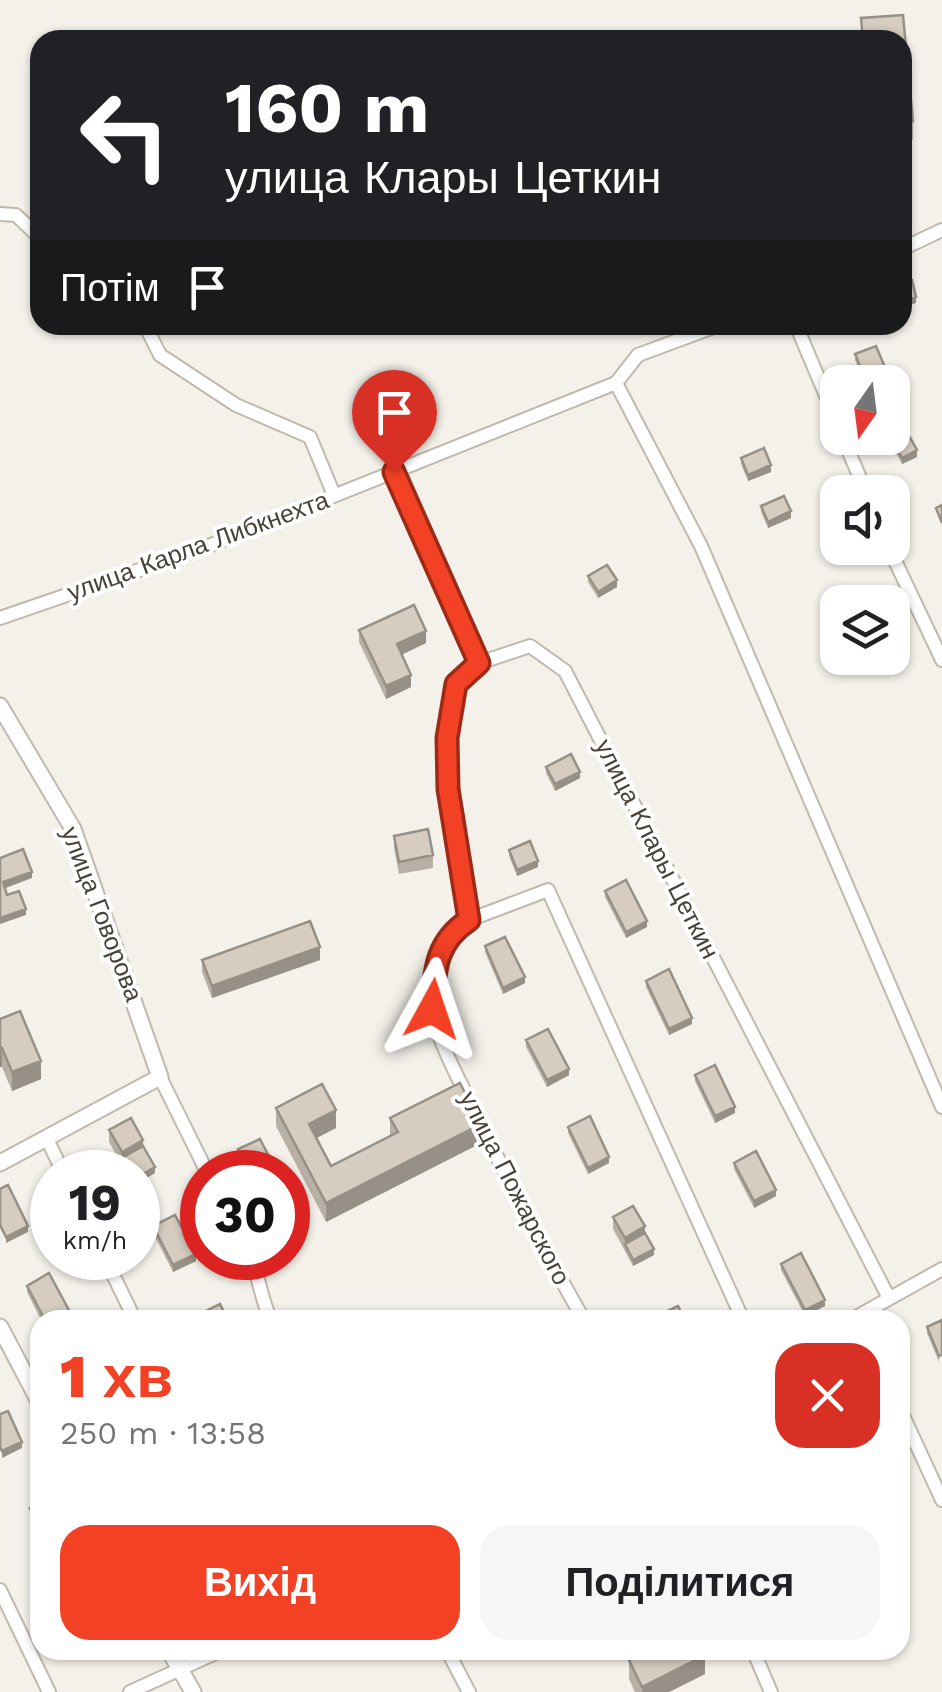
<!DOCTYPE html>
<html lang="uk">
<meta charset="utf-8">
<style>
:root{--surface:#fff;--page:#f6f6f6;--text:#202124;--muted:#757577;--accent:#f24124}
body{margin:0;font-family:"Work Sans",sans-serif;background:var(--page);color:var(--text);height:100vh;display:flex;flex-direction:column;font-size:38px;white-space:nowrap}
*{box-sizing:border-box;margin:0}
p{font-size:32px;color:var(--muted)}
.icon{flex:none;width:55px;height:55px;fill:none;stroke:currentColor;stroke-width:2;stroke-linecap:round;stroke-linejoin:round}
.map{position:relative;flex:1;overflow:hidden}
.sheet{position:absolute;left:30px;top:1310px;width:880px;height:350px;display:flex;flex-direction:column;background:var(--surface);border-radius:30px;box-shadow:0 2px 8px #0004}
.sheet>*{flex:none}
.top-card{position:absolute;left:30px;top:30px;width:882px;height:305px;border-radius:30px;box-shadow:0 2px 8px #0004;background:#202124;color:#fff;overflow:hidden}
.needle{width:65px;rotate:194deg}
.buttons{position:absolute;left:820px;top:365px;display:grid;gap:20px}
.buttons a{display:grid;place-items:center;width:90px;height:90px;border-radius:20px;background:var(--surface);box-shadow:0 2px 8px #0004;font-size:50px}
.speed{position:absolute;left:30px;top:1150px;display:flex;gap:20px;font-size:50px;font-weight:700;text-align:center}
.speed>*{display:grid;place-content:center;width:130px;height:130px;border-radius:50%;background:var(--surface);box-shadow:0 2px 8px #0004;line-height:1}
.speed small{font-size:25px;font-weight:400}
.speed .limit{border:15px solid #d22;background:#fff;color:#111}
.pin{position:absolute;display:grid;place-items:center;width:85px;height:85px;color:#fff;margin:-102px -42px;border-radius:50% 50% 50% 0;rotate:-45deg;box-shadow:0 0 10px #0007}
.pin .icon{rotate:45deg}
.me{position:absolute;width:110px;margin:-55px;rotate:5deg;stroke-linejoin:round;filter:drop-shadow(0 0 8px #0008)}
.turn{display:flex;align-items:center;gap:35px;height:210px;padding:0 30px;font-size:45px}
.turn .icon{width:130px;height:130px;stroke-width:2.5}
.turn b{display:block;font-size:70px;line-height:85px}
.then{display:flex;align-items:center;height:95px;padding:0 30px;background:#0003;gap:20px;font-size:38px}
.round{display:grid;place-items:center;flex:none;width:105px;height:105px;border-radius:30px;background:var(--page)}
.overview{display:flex;align-items:center;justify-content:space-between;height:170px;padding:0 30px}
h1{font-size:60px;font-weight:800;line-height:75px;color:var(--accent)}
.cta{display:flex;gap:20px;margin-top:auto;padding:20px 30px}
.cta a{flex:1;height:115px;border-radius:30px;background:var(--accent);color:#fff;font-size:40px;font-weight:800;line-height:115px;text-align:center}
.cta a+a{background:var(--page);color:var(--text)}
.map>svg:first-child{display:block}
</style>
<div class="map">
<svg width="942" height="1692" viewBox="0 0 942 1692">
<rect width="100%" height="100%" fill="#f4f1ea"/>
<g fill="none" stroke-linecap="round" stroke-linejoin="round">
<g stroke="#c0b9ad" stroke-width="16">
<path id="minor" d="M0,214L16,215L40,238
M902,249L942,230
M145,325L160,355L236,405L310,437L334,495
M796,325L838,424
M616,383L701,546L942,1107
M843,438L866,492
M394,472L479,663L530,646L565,671L889,1298
M889,548L942,660
M0,618L206,547L616,383L638,355L719,325
M479,663L456,684L447,738L448,789L469,920C440,939 429,974 432,1008C434,1033 461,1084 473,1108C508,1180 544,1251 584,1320
M469,920L548,890L743,1320
M160,1077L207,1172
M46,1137L63,1172
M105,1258L135,1320
M250,1258C260,1278 261,1300 271,1320
M851,1320L942,1269
M900,1409L942,1500
M0,1590L49,1692
M447,1650L469,1692
M753,1650L771,1692
M130,1692L222,1650"/>
</g>
<g stroke="#c0b9ad" stroke-width="19">
<path id="tertiary" d="M0,706L73,829L160,1077L0,1163
M0,1327L40,1403
M169,1650L193,1692"/>
</g>
<use href="#minor" stroke="#fff" stroke-width="12"/>
<use href="#tertiary" stroke="#fff" stroke-width="15"/>
</g>
<path fill="#b8b0a5" d="M903,15L913,121V140L902,141V40H862L861,18Z
M855,354L884,371L863,379L855,360Z
M892,440L917,457L902,464L892,446Z
M741,458L771,472L748,481L741,464Z
M761,506L791,518L768,528L761,512Z
M588,576L617,587L598,598L588,582Z
M359,630L426,643L402,654L411,687L386,699L359,642Z
M546,767L580,778L555,791L546,773Z
M394,836L433,855V868L399,874L394,848Z
M509,850L538,867L517,876L509,856Z
M605,891L647,927L626,938L605,897Z
M485,946L525,983L503,994L485,952Z
M202,960H320L212,998L202,972Z
M646,981L692,1024L669,1035L646,987Z
M0,1019L41,1079L12,1091L2,1067Z
M526,1040L569,1075L547,1087L526,1047Z
M695,1075L735,1113L715,1123L695,1081Z
M276,1108L336,1128L316,1138L331,1166L390,1136V1118L481,1143L326,1222L276,1126Z
M568,1127L609,1163L588,1174L568,1133Z
M109,1130L143,1146L155,1173L138,1183V1172H126L109,1142Z
M238,1149L277,1172H243L238,1162Z
M734,1163L776,1196L754,1208L734,1169Z
M613,1217L654,1255L633,1266L613,1229Z
M153,1226L196,1261L173,1272L153,1233Z
M781,1264L825,1306L805,1316L781,1270Z
M27,1286L71,1320H41L27,1292Z
M942,1320L939,1362L927,1333V1327Z
M40,1503V1536L30,1515V1508Z
M629,1660L705,1674L669,1692H635L629,1679Z"/>
<path fill="#969086" d="M916,297V303L902,307V301Z
M884,365V371L863,379V373Z
M917,450V457L902,464V458Z
M771,465V472L748,481V475Z
M791,511V518L768,528V522Z
M617,580V587L598,598V592Z
M426,631V643L397,657V644Z
M411,675V687L386,699V686Z
M580,772V778L555,791V784Z
M538,861V867L517,876V870Z
M32,872V878L3,889V882Z
M26,909V915L0,924V918Z
M647,921V927L626,938V932Z
M320,947V960L212,998V986Z
M525,977V983L503,994V988Z
M692,1018V1024L669,1035V1029Z
M2,1048V1067H0V1049Z
M41,1061V1079L12,1091V1072Z
M569,1069V1075L547,1087V1080Z
M735,1107V1113L715,1123V1116Z
M336,1110V1128L309,1142V1124Z
M481,1124V1143L326,1222V1203Z
M143,1140V1152L122,1158V1152Z
M609,1157V1163L588,1174V1168Z
M155,1167V1173L138,1183V1177Z
M776,1190V1196L754,1208V1201Z
M28,1226V1232L6,1243V1237Z
M645,1226V1239L625,1244V1238Z
M305,1229V1241L288,1250V1237Z
M654,1249V1255L633,1266V1260Z
M196,1254V1261L173,1272V1265Z
M825,1300V1306L805,1316V1310Z
M22,1442V1448L2,1458V1451Z
M705,1655V1674L669,1692H642V1687Z"/>
<path fill="#d6cdc0" stroke="#969086" stroke-width="2.5" d="M903,15L913,121L902,122V40H863L861,18Z
M912,280L916,297L902,301V283Z
M876,346L884,365L863,373L855,354Z
M907,432L917,450L902,458L892,440Z
M764,448L771,465L748,475L741,458Z
M784,496L791,511L768,522L761,506Z
M942,505V523L936,508Z
M607,565L617,580L598,592L588,576Z
M414,605L426,631L397,644L411,675L386,686L359,630Z
M571,754L580,772L555,784L546,767Z
M428,829L433,855L399,862L394,836Z
M530,841L538,861L517,870L509,850Z
M23,849L32,872L3,882L7,895L19,891L26,909L0,918V858Z
M626,880L647,921L626,932L605,891Z
M310,921L320,947L212,986L202,960Z
M505,937L525,977L503,988L485,946Z
M669,969L692,1018L669,1029L646,981Z
M20,1011L41,1061L12,1072L2,1048L0,1049V1019Z
M548,1029L569,1069L547,1080L526,1040Z
M715,1065L735,1107L715,1116L695,1075Z
M460,1083L481,1124L326,1203L276,1108L322,1084L336,1110L309,1124L331,1166L398,1132L390,1118Z
M590,1116L609,1157L588,1168L568,1127Z
M131,1118L143,1140L122,1152L109,1130Z
M260,1139L277,1172H250L238,1149Z
M143,1146L155,1167L138,1177V1172H130L122,1158Z
M756,1151L776,1190L754,1201L734,1163Z
M8,1185L28,1226L6,1237L0,1225V1189Z
M288,1194L305,1229L288,1237Z
M633,1206L645,1226L625,1238L613,1217Z
M175,1215L196,1254L173,1265L153,1226Z
M645,1233L654,1249L633,1260L625,1244Z
M801,1253L825,1300L805,1310L781,1264Z
M49,1273L71,1314L60,1320H45L27,1286Z
M220,1304L228,1320H201L198,1315Z
M678,1306L685,1320H659L657,1316Z
M942,1320V1355L939,1356L927,1327Z
M8,1411L22,1442L2,1451L0,1447V1414Z
M40,1503V1530L30,1508Z
M650,1650H702L705,1655L642,1687L629,1660Z"/>
<g fill="none" stroke-linecap="round" stroke-linejoin="round">
<g stroke="#9d2a17" stroke-width="25">
<path id="route" d="M394,472L479,663L456,684L447,738L448,789L469,920C434,943 435,972 432,1009"/>
</g>
<use href="#route" stroke="#f24124" stroke-width="18"/>
</g>
<g text-anchor="middle" dominant-baseline="central" stroke-width="8" stroke-linejoin="round" paint-order="stroke">
<g font-size="25" fill="#484238" stroke="#fff">
<text transform="translate(198 546) rotate(-20)">улица Карла Либкнехта</text>
<text transform="translate(657 849) rotate(63)">улица Клары Цеткин</text>
<text transform="translate(102 914) rotate(69)">улица Говорова</text>
<text transform="translate(515 1188) rotate(63)">улица Пожарского</text>
</g>
</g>
</svg>
<div class="buttons">
<a><svg class="needle" viewBox="-14 -14 28 28"><path d="M0-13l5 13h-10z" fill="#e53935"/><path d="M0 13l5-13h-10z" fill="#757577"/></svg></a>
<a><svg class="icon" aria-label="sound" viewBox="0 0 24 24"><path d="M4 9h4l5-4v14l-5-4H4zM17 9q2 3 0 6"/></svg></a>
<a><svg class="icon" aria-label="layers" viewBox="0 0 24 24"><path d="M12 4l9 5-9 5-9-5zM3 14l9 5 9-5"/></svg></a>
</div>
<div class="speed"><div>19<small>km/h</small></div><div class="limit">30</div></div>
<div class="pin" style="left:394px;top:472px;background:#d93025"><svg class="icon" aria-label="arrive" viewBox="0 0 24 24"><path d="M6 21V4h12l-3 4 3 4H6"/></svg></div>
<svg class="me" style="left:432px;top:1009px" viewBox="-20 -20 40 40"><path d="M0-17L14 15 0 8-14 15z" fill="#f24124" stroke="#fff" stroke-width="4"/></svg>
<div class="top-card">
<div class="turn"><svg class="icon" aria-label="left" viewBox="0 0 24 24"><path d="M17 20v-9H6M10 6l-5 5 5 5"/></svg><div><b>160 m</b>улица Клары Цеткин</div></div>
<div class="then">Потім<svg class="icon" aria-label="arrive" viewBox="0 0 24 24"><path d="M6 21V4h12l-3 4 3 4H6"/></svg></div>
</div>
<section class="sheet">
<div class="overview"><div><h1>1 хв</h1><p>250 m · 13:58</p></div><a class="round" style="background:#d93025;color:#fff"><svg class="icon" aria-label="close" viewBox="0 0 24 24"><path d="M6 6l12 12M18 6L6 18"/></svg></a></div>
<div class="cta"><a>Вихід</a><a>Поділитися</a></div>
</section>
</div>
